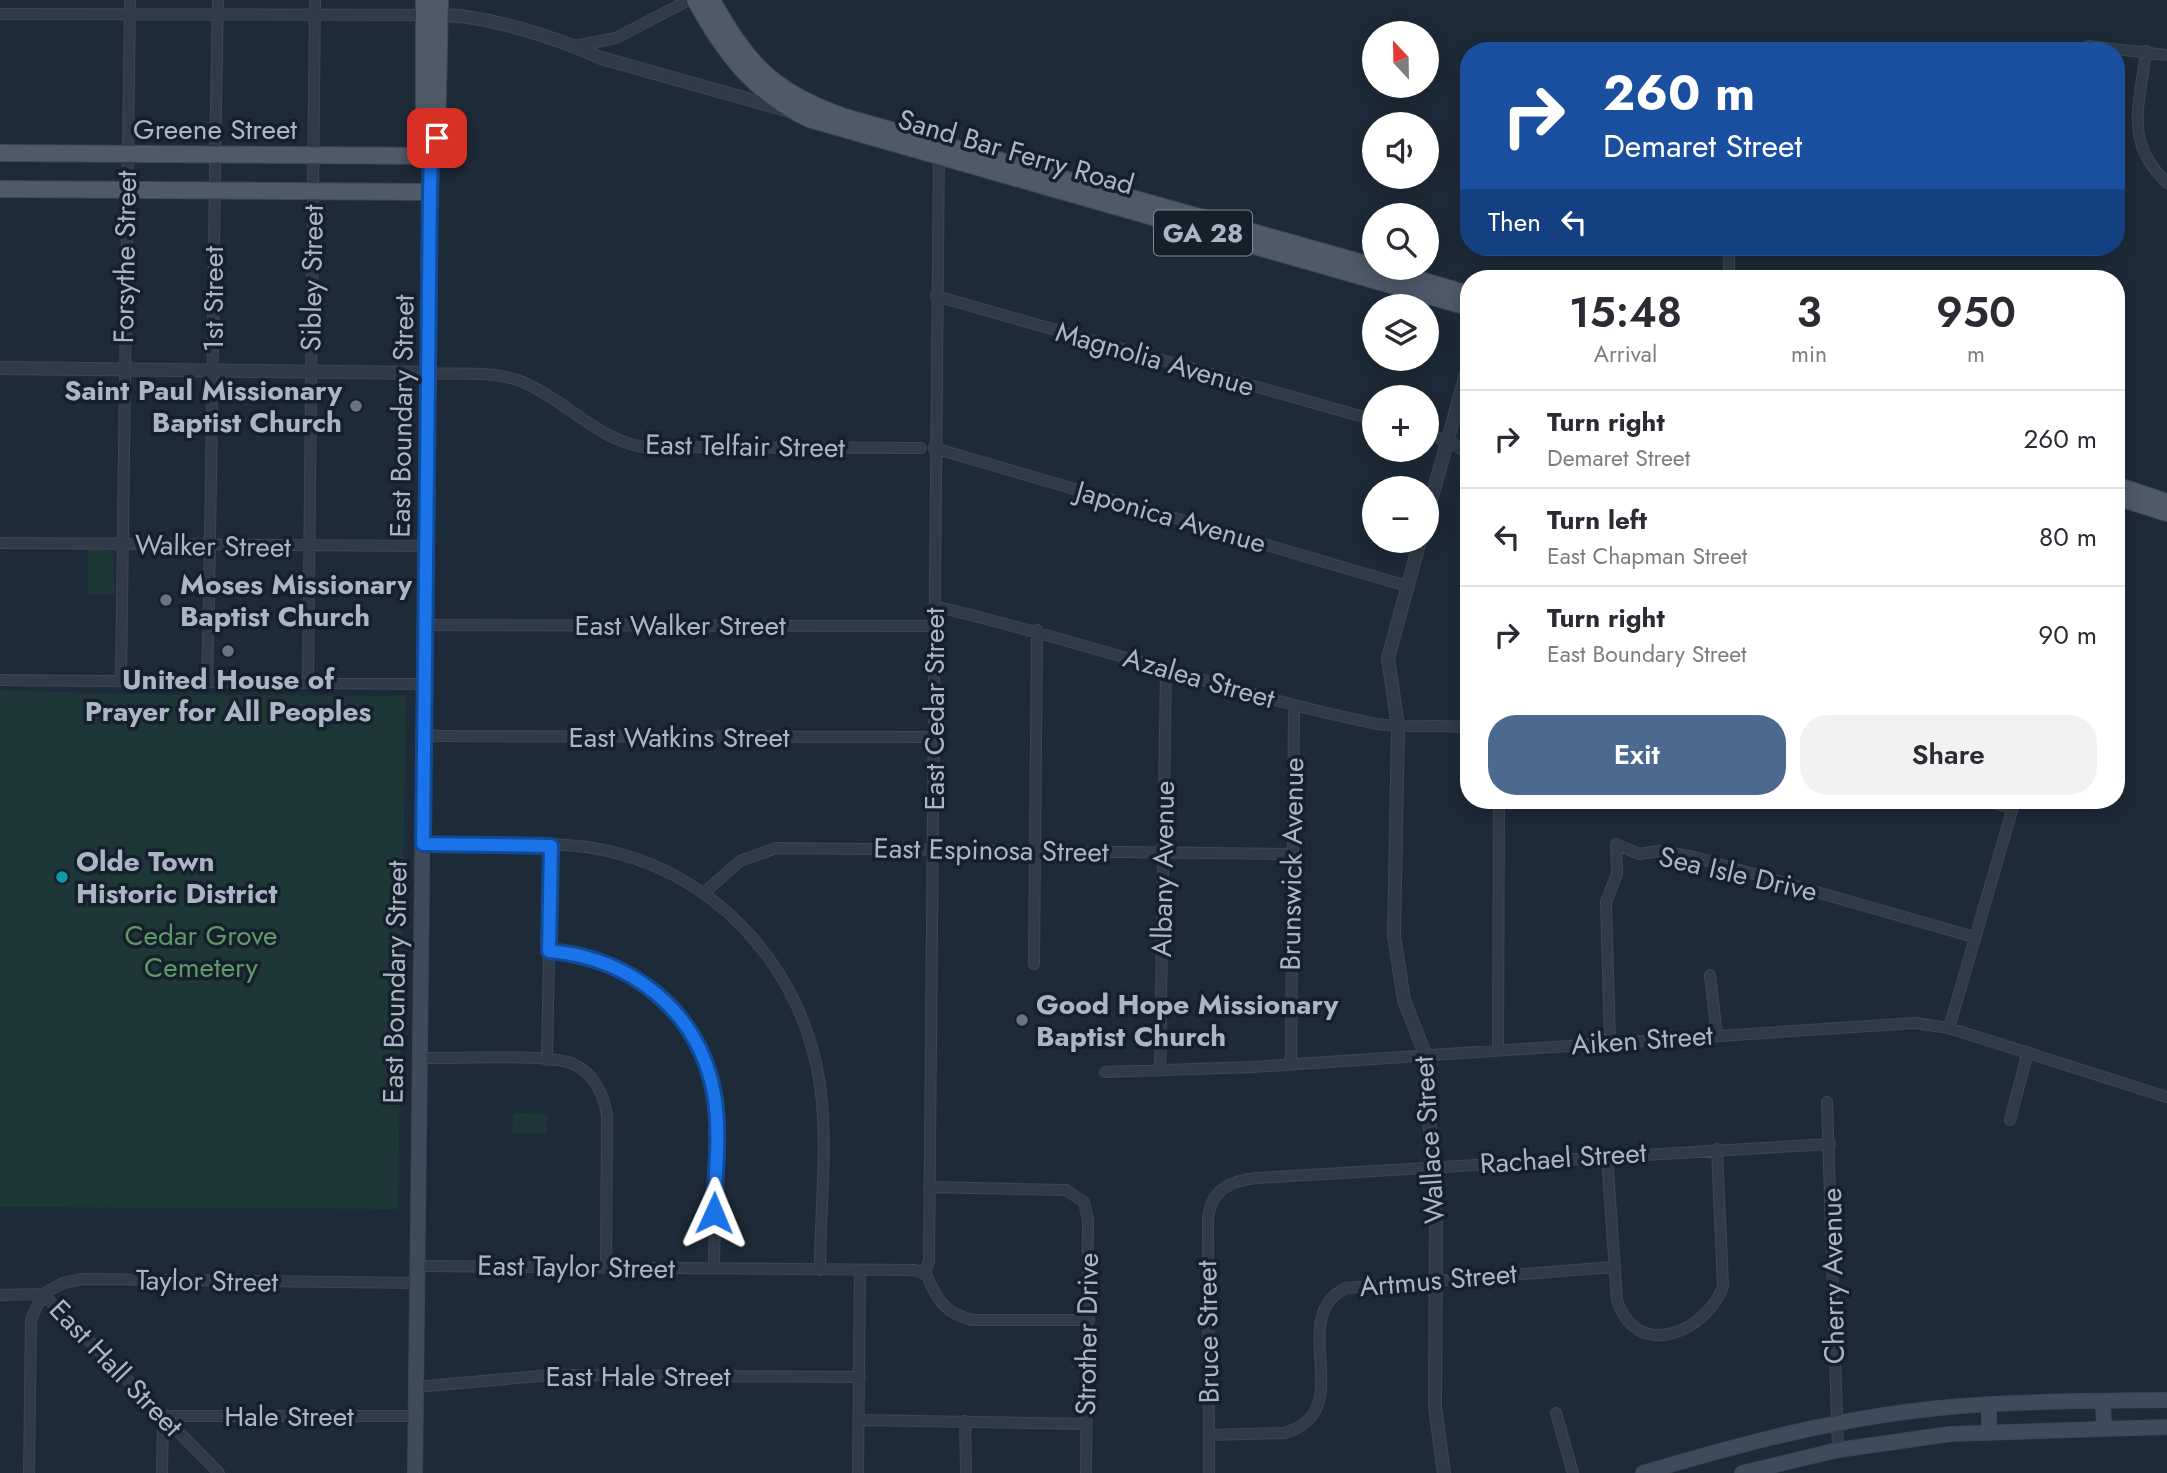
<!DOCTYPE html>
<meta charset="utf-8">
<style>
:root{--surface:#fff;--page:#f2f2f3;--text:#2b2b33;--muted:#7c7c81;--line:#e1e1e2;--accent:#4c698f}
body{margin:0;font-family:Jost,sans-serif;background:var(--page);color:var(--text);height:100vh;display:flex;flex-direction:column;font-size:26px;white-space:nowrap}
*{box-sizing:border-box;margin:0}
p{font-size:23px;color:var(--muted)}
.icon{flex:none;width:38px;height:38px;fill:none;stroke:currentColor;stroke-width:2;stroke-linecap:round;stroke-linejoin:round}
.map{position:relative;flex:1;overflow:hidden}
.drawer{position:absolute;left:1460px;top:270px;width:665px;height:539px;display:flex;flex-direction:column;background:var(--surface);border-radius:28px;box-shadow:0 4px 18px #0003}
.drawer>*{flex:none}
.hud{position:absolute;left:1460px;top:42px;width:665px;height:214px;border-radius:28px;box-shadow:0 4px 18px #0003;background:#1a4fa0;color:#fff;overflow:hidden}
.needle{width:46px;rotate:338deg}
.controls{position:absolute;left:1362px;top:21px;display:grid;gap:14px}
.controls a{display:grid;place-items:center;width:77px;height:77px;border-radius:50%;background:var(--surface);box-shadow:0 4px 18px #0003;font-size:35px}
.pin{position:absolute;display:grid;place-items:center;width:60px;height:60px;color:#fff;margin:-30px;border-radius:14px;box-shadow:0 4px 10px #0006}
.me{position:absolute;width:77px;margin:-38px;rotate:1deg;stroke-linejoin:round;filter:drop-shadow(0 0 5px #0008)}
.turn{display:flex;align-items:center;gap:24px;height:147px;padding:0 28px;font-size:32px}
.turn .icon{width:91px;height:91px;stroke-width:2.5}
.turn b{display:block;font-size:49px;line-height:60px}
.then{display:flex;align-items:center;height:66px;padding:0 28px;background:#0003;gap:14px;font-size:26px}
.eta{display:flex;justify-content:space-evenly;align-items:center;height:119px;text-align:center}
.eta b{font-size:42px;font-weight:600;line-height:49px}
.button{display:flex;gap:14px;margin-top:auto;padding:14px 28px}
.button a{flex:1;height:80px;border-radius:28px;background:var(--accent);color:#fff;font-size:28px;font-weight:600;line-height:80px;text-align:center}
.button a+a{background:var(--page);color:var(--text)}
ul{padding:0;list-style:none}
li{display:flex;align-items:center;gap:21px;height:98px;padding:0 28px;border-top:2px solid var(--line)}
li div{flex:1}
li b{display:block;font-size:26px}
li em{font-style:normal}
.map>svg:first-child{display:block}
</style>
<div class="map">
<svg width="2167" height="1473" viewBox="0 0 2167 1473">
<rect width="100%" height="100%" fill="#1d2a37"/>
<path fill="#1f3638" d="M88,550H109L114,554V594H88Z
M0,690L121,694L406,696L398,1209L0,1207Z
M513,1113L548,1114L547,1134L512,1133Z"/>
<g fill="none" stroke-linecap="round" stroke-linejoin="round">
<g stroke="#3c4753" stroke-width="12">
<path id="minor" d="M0,14L424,15
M575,46L616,38L689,0
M2088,46L2167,55
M2146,51C2140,105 2123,141 2167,183
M1729,278V247
M936,296L1374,420
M429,373C459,375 497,370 525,383C568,402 595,438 643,447L921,448
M1426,434L1449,441L1468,454
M934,448L1407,586
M0,543L427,546
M934,606C1081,640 1224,692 1372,723C1404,730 1437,723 1468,728
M425,625L934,626
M0,680L425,684
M121,681L130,0
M207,682C213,455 213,227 218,0
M308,683L315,0
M425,736L934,737
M1982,800L2012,808
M423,844C478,845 538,840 593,848C710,867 800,963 819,1079C829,1140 820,1208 820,1270
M705,892L740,861L776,848L1292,854
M549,952C630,957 704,1012 715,1098C721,1152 714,1214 714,1269
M1034,964L1037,630
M1710,975L1717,1035
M1949,1028L2015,800
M1610,1042L1606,902L1617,874L1616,844L1639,854L1659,851L1694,857L1974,937
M1498,1050L1499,800
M421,1058C453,1059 547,1053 573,1064C594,1073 604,1095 607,1116L606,1268
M547,1060L551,846
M1291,1064L1294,705
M1160,1071L1166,667
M1105,1072L1253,1067L1915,1023L1949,1028L2167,1097
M1827,1102L1838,1450
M2010,1120L2028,1052
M1607,1156L1617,1300C1638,1364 1709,1329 1723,1286L1717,1149
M929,1187L1066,1190L1084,1202L1088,1220L1086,1473
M418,1266L916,1270L927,1276C937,1300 945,1313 972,1320H1089
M925,1273L929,1261L939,149
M0,1295L43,1294L63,1283L83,1279L418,1283
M416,1387L551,1375L860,1377
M1556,1413L1573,1473
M859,1420L1086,1424
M965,1421L966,1473
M1209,1435L1284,1433C1361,1412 1284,1318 1346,1288L1613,1267
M29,1473L31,1319L43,1294L219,1473
M162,1473L163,1416H416
M858,1473L860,1270
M1209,1473L1208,1219C1211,1190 1229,1181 1256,1178L1830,1144"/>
</g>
<g stroke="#3c4753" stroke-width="14">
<path id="tertiary" d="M434,15C481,13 558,38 601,58L790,111
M0,368L429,373
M1426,518L1468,367
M1420,541L1388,658L1398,726L1394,936L1404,1000L1425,1054L1436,1224L1435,1407L1444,1473"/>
</g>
<g stroke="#3c4753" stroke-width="16">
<path id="secondary" d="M2103,1401L2104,1429
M1989,1405V1433
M415,1473L430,192
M1643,1473C1740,1444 1838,1418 1939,1408C2014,1401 2091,1401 2167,1400
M1742,1473L1838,1450L1950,1434L2167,1427"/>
</g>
<g stroke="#3c4753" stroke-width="18">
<path id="primary" d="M424,0V136L431,156
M695,0C724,53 753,92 809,119L1468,307
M712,0C748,66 776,94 848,118L1374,266
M0,153L431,156
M0,189L430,192L431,156L437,137L440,0
M1380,268L1468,294
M2116,485L2167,502
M2116,497L2167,513"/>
</g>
<use href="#minor" stroke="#303b47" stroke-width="10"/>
<use href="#tertiary" stroke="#303b47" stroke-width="12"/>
<use href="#secondary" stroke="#3e4b5b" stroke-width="14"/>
<use href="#primary" stroke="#4e5a68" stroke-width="16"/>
</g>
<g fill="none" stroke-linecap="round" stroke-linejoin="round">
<g stroke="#114b97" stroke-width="18">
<path id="route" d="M437,138L431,156L430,192L423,844L551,846L549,951C631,958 699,1011 714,1094C721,1132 715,1175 714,1213"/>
</g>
<use href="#route" stroke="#1a73e8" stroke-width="12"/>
</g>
<g fill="#6b7280" stroke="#16202b" stroke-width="2.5">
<circle cx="356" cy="406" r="7"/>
<circle cx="166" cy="600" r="7"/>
<circle cx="228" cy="651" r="7"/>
<circle cx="1022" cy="1020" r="7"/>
</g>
<circle fill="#0f9aa8" stroke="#16202b" stroke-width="2.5" cx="62" cy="877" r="7"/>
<g text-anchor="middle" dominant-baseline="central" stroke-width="7" stroke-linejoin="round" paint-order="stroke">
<rect fill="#16202b" stroke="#7d8997" stroke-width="2" x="1154" y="210.5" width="98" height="45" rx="5"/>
<g font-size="26" font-weight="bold" fill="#a9b6c5">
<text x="1203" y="233">GA 28</text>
</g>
<g font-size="28" fill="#a9b6c5" stroke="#16202b">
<text x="215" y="129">Greene Street</text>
<text transform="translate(1016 152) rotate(16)">Sand Bar Ferry Road</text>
<text transform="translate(125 257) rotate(-89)">Forsythe Street</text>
<text transform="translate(312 278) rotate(-89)">Sibley Street</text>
<text transform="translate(213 299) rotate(-90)">1st Street</text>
<text transform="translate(1155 359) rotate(16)">Magnolia Avenue</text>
<text transform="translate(402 416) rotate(-89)">East Boundary Street</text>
<text transform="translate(745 446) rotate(1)">East Telfair Street</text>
<text transform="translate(1171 517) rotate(16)">Japonica Avenue</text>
<text transform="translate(213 546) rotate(1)">Walker Street</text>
<text x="680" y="625">East Walker Street</text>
<text transform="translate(1199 678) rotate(16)">Azalea Street</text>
<text transform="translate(934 709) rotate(-90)">East Cedar Street</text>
<text x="679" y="737">East Watkins Street</text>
<text transform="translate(991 850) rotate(1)">East Espinosa Street</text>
<text transform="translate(1292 864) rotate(-89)">Brunswick Avenue</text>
<text transform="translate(1163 869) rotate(-89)">Albany Avenue</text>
<text transform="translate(1738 874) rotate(13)">Sea Isle Drive</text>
<text transform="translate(395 982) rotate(-89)">East Boundary Street</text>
<text transform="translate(1642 1040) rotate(-4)">Aiken Street</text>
<text transform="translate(1429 1140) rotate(-94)">Wallace Street</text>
<text transform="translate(1563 1158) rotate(-4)">Rachael Street</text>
<text transform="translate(576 1267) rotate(1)">East Taylor Street</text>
<text transform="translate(1833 1276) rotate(-91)">Cherry Avenue</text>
<text transform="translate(1438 1280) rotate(-5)">Artmus Street</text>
<text transform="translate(207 1281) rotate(1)">Taylor Street</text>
<text transform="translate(1208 1332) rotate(-91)">Bruce Street</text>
<text transform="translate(1087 1334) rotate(-89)">Strother Drive</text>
<text transform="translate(116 1368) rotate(46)">East Hall Street</text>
<text x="638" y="1376">East Hale Street</text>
<text x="289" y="1416">Hale Street</text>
</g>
<g font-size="28" font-weight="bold" fill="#a9b6c5" stroke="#16202b" text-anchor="start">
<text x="342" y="390" text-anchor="end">Saint Paul Missionary<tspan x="342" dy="32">Baptist Church</tspan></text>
<text x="180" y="584">Moses Missionary<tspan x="180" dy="32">Baptist Church</tspan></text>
<text x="228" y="679" text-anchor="middle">United House of<tspan x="228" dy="32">Prayer for All Peoples</tspan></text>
<text x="76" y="861">Olde Town<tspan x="76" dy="32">Historic District</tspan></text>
<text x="1036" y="1004">Good Hope Missionary<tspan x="1036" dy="32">Baptist Church</tspan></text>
</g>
<g font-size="28" fill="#609669" stroke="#16202b">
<text x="201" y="935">Cedar Grove<tspan x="201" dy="32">Cemetery</tspan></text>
</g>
</g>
</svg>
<div class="controls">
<a><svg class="needle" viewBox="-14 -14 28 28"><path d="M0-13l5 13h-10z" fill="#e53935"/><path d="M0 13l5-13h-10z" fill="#7c7c81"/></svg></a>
<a><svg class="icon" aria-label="sound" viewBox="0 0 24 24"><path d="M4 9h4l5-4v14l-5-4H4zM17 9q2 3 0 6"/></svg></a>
<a><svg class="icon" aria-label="search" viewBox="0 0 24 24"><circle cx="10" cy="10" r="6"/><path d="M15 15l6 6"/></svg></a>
<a><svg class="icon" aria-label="layers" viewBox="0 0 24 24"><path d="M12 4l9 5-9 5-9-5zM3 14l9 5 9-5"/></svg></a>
<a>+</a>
<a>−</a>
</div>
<div class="pin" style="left:437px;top:138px;background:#d93025"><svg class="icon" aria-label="arrive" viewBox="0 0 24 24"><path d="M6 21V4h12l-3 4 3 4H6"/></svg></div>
<svg class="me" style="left:714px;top:1213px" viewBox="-20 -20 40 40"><path d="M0-17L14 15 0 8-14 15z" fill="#1a73e8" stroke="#fff" stroke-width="4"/></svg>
<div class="hud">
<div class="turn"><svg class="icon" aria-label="right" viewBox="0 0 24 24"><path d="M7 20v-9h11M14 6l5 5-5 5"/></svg><div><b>260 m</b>Demaret Street</div></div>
<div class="then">Then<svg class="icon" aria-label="left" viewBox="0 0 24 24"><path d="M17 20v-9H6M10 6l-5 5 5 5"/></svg></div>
</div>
<section class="drawer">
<div class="eta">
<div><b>15:48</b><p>Arrival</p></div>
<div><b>3</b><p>min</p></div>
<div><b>950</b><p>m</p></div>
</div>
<ul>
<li><svg class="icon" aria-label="right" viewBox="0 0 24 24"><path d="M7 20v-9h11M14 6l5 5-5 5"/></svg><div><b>Turn right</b><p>Demaret Street</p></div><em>260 m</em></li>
<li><svg class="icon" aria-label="left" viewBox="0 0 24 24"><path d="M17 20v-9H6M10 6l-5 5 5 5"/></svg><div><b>Turn left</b><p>East Chapman Street</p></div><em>80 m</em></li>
<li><svg class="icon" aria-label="right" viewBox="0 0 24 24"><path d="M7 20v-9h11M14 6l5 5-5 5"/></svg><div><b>Turn right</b><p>East Boundary Street</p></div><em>90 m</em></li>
</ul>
<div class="button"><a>Exit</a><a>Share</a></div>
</section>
</div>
